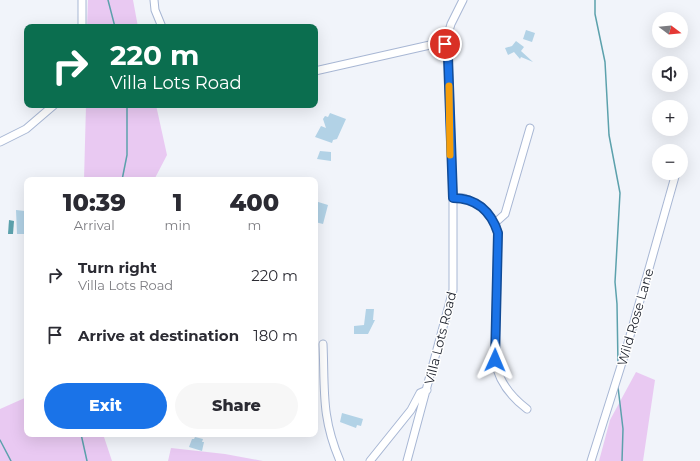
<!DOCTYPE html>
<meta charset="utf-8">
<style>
:root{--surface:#fff;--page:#f7f7f7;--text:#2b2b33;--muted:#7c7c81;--accent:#1a73e8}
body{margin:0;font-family:Montserrat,sans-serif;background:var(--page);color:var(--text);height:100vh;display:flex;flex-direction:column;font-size:15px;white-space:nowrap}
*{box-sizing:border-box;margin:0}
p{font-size:13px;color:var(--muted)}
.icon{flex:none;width:22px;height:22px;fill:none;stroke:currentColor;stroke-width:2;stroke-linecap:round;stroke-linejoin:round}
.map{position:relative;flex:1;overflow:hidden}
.panel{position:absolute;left:24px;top:177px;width:294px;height:260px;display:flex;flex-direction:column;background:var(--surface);border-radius:8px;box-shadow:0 4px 16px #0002}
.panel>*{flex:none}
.hud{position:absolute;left:24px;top:24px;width:294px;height:84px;border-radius:8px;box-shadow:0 4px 16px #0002;background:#0b6e4f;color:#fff;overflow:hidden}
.needle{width:26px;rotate:106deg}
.buttons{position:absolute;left:652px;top:12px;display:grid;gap:8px}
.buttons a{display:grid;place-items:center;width:36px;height:36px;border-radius:50%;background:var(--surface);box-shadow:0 4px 16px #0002;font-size:20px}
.pin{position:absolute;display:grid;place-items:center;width:34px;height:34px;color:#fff;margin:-17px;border:2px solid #fff;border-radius:50%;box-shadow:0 1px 4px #0007}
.me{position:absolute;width:44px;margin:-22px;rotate:1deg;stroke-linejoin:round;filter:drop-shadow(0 0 3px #0008)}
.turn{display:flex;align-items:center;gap:14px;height:84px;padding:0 20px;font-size:18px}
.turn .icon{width:52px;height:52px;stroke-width:2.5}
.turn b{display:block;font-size:28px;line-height:34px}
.eta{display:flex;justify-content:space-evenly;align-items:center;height:68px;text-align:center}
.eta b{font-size:24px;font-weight:800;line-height:28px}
.cta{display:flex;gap:8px;margin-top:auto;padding:8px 20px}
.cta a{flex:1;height:46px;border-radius:24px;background:var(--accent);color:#fff;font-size:16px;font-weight:800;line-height:46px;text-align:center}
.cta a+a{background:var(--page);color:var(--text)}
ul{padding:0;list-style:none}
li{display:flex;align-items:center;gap:12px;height:60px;padding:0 20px}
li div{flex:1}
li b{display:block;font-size:15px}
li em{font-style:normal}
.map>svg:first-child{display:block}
</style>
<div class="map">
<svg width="700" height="461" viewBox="0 0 700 461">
<rect width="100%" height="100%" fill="#f1f4fa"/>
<path fill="#e9c9f2" d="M88,0H133L138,27H87Z
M86,105H156L167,155L154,180H84Z
M636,372L655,380L643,461H599L610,420Z
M27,397V434H103L112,461H0V409Z
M171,448L225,454L263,461H168Z"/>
<path fill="#5ca1ac" d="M9,220L14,221L13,234H8Z"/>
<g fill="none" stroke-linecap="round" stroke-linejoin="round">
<path stroke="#5ca1ac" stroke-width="1.5" d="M108,0L115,27
M595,0V14L605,62L609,135L620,193L615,282L617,304L618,365
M122,180L127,155V105
M618,387L623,429L622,461
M81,434L87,461
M0,440L11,461"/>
</g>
<path fill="#b2d2e6" d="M526,30L535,33L532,42L523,39Z
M516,41L524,47L521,51L533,62L521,57L520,59L514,52L508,55L505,48L512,46Z
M330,113L346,119L337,139L333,140L332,143L315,137L321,126L326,128L323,119L325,116L328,117Z
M320,151L331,152V161L317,159Z
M315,201L328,205L323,224L315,222L317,215H315Z
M16,210L25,211L24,223L27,224V234H17Z
M366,309H374L373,320H375L368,334H354V326L364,325Z
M342,413L363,419L361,426L357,425L356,428L340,422Z
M195,437L203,439L202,442H204L202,451L189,447L192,439H194Z"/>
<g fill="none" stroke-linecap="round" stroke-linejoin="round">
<g stroke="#a8b7d4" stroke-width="9">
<path id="minor" d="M154,0L155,10L162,27
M82,27V0
M315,71L430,45L445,44
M0,142L26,129L54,105
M453,198H464L481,206L495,223L498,233L495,360C498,381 510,396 527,409
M495,223L505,214L530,128
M323,344C325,390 321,417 340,461
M370,461L411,410L420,393L427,390
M407,461L453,290V198L448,57L445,44L451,24L463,0
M591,461L626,350L676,173"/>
</g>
<use href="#minor" stroke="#fff" stroke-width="7"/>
</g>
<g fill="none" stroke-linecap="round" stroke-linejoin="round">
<g stroke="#114b97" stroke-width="10">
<path id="route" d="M445,44L448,57L453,198C476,198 491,211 498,233L495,360"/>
</g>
<use href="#route" stroke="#1a73e8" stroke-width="7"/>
<path stroke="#f59e0b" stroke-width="7" d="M449,86L450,155"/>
</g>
<g text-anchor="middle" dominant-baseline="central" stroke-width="3" stroke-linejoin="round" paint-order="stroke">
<g font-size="13" fill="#191e29" stroke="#fff">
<text transform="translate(635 317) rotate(-74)">Wild Rose Lane</text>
<text transform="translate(440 338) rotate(-76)">Villa Lots Road</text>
</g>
</g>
</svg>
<div class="buttons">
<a><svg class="needle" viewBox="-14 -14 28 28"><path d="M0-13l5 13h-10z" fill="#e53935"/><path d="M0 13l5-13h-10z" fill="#7c7c81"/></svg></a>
<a><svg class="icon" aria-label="sound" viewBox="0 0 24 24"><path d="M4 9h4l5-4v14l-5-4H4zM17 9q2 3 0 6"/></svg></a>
<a>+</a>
<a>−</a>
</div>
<div class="pin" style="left:445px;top:44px;background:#d93025"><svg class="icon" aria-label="arrive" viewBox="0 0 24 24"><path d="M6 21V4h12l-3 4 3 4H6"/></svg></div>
<svg class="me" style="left:495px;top:360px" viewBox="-20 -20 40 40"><path d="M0-17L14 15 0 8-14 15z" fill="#1a73e8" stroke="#fff" stroke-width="4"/></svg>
<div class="hud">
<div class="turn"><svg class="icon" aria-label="right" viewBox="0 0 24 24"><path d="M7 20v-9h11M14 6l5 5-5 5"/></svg><div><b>220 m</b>Villa Lots Road</div></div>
</div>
<section class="panel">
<div class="eta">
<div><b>10:39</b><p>Arrival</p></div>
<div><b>1</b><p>min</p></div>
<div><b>400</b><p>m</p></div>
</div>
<ul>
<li><svg class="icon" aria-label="right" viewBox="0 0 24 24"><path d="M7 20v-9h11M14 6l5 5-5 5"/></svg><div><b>Turn right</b><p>Villa Lots Road</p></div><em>220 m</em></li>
<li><svg class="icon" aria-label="arrive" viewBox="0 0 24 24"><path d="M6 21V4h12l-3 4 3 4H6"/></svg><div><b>Arrive at destination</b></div><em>180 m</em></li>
</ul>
<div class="cta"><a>Exit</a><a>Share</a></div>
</section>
</div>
